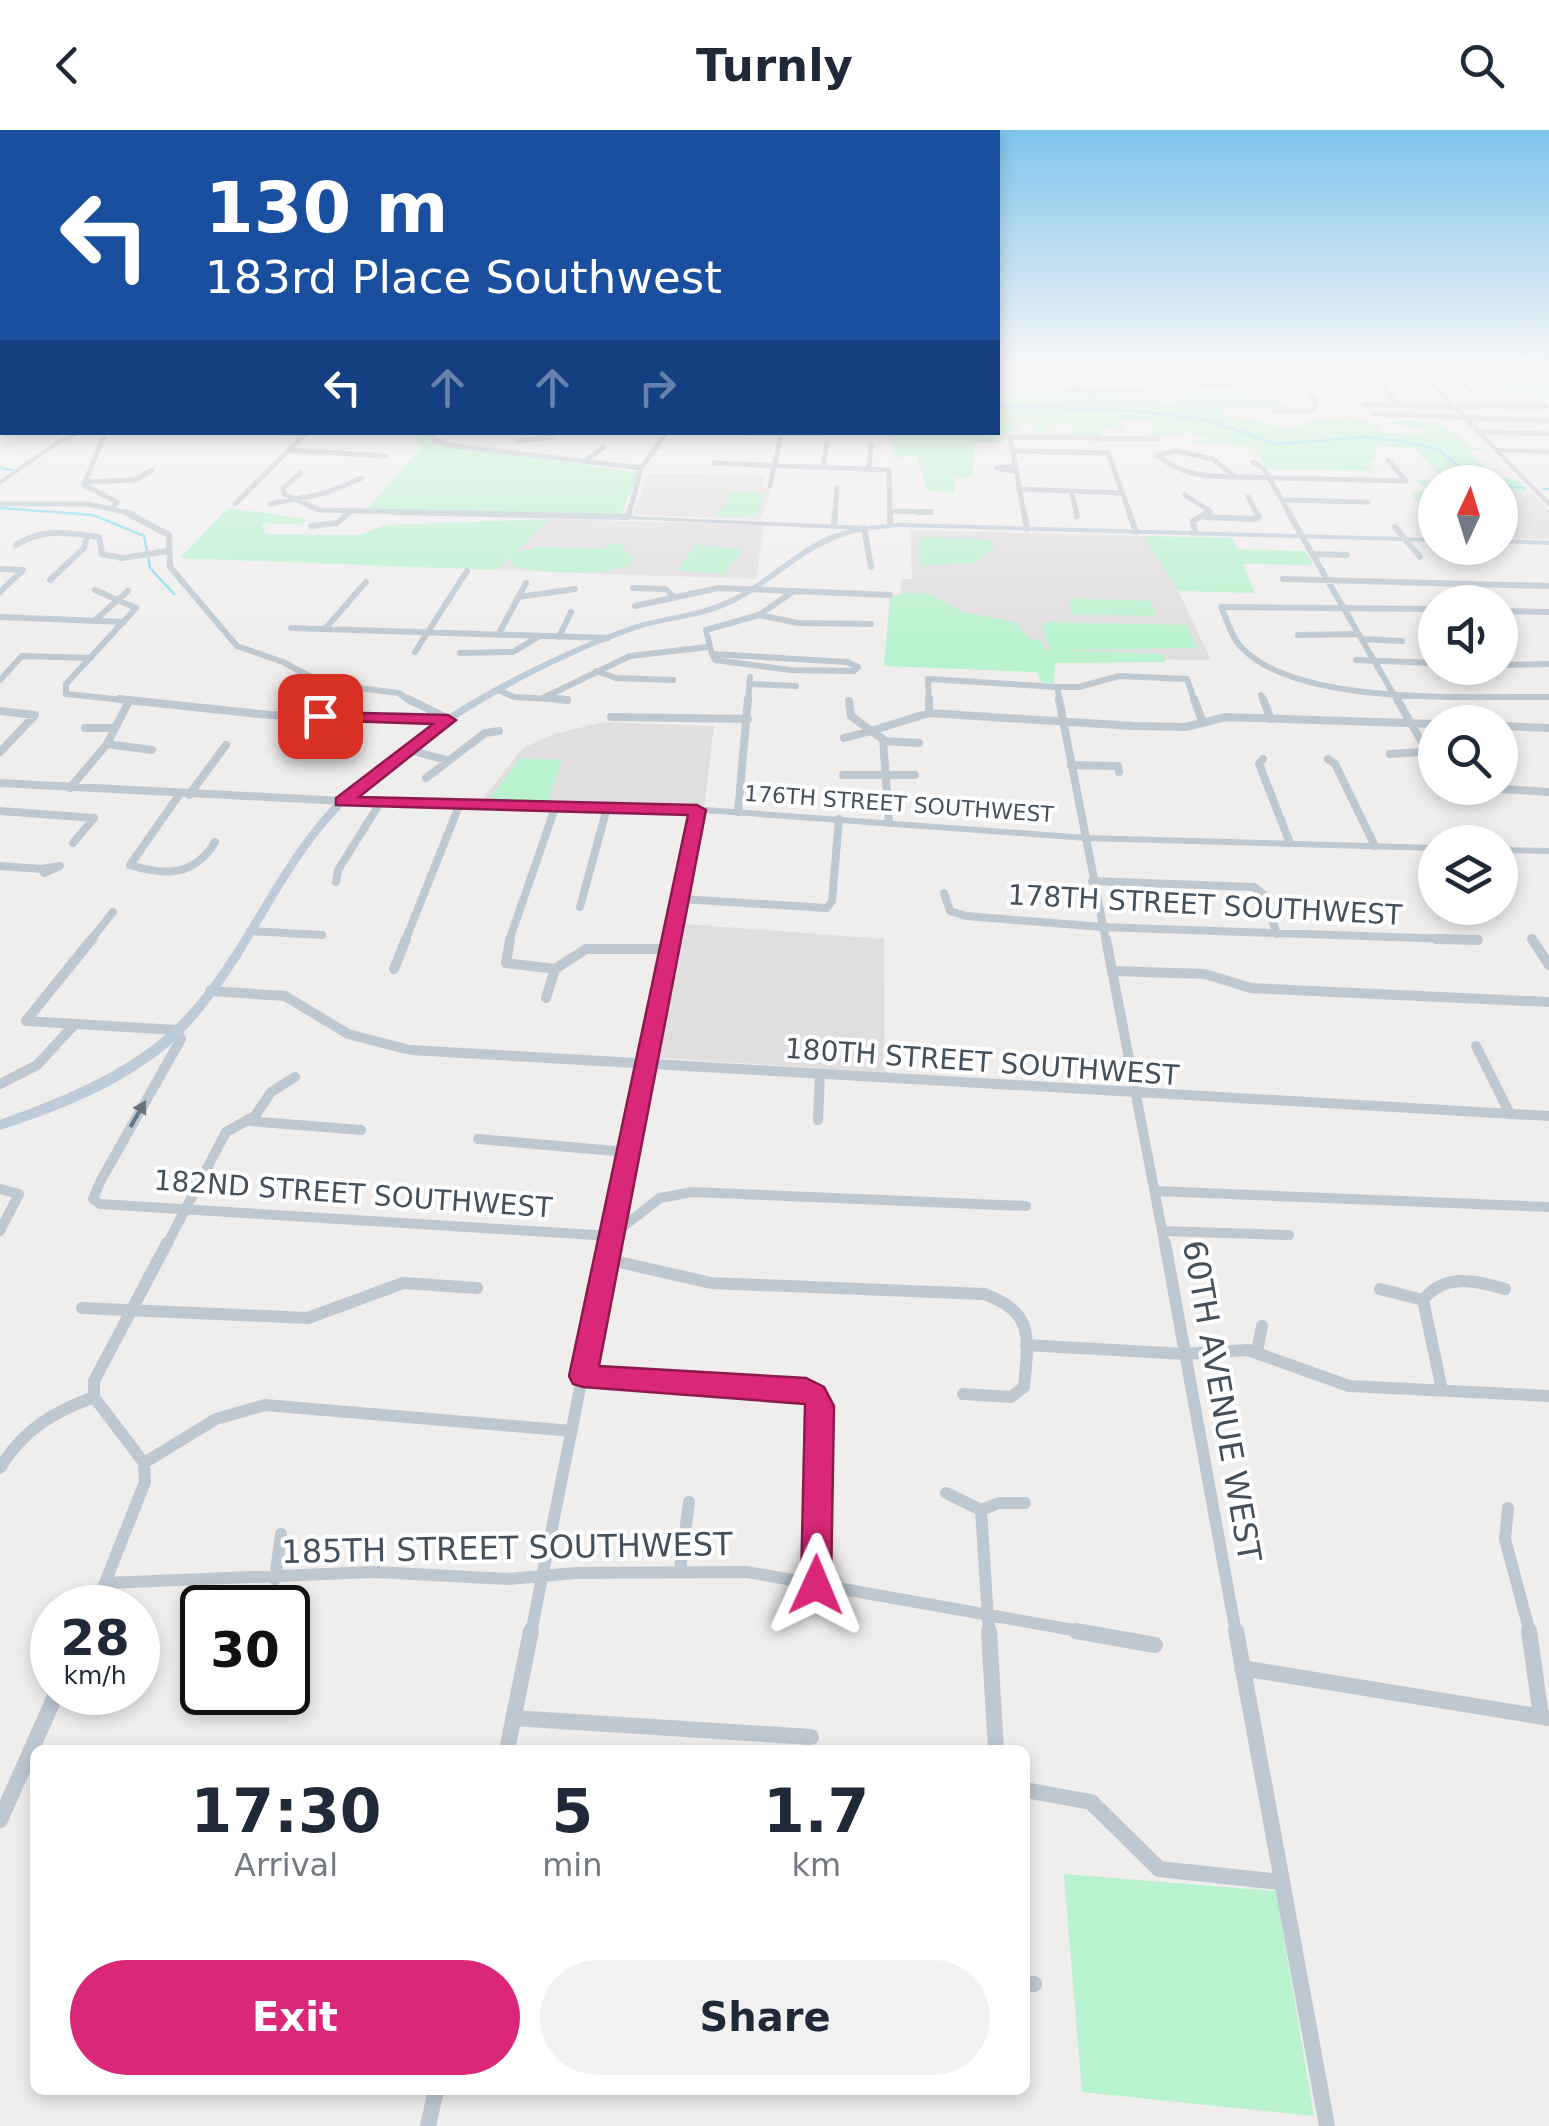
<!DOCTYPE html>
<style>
:root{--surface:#fff;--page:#f2f2f3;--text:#1f2937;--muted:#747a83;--accent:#db2777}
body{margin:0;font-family:"DejaVu Sans",sans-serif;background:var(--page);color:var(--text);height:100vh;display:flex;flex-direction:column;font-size:38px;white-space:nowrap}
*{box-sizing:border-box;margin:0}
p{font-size:32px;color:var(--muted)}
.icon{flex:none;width:55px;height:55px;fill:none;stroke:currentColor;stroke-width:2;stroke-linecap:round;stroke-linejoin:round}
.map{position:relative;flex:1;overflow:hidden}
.drawer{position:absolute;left:30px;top:1615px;width:1000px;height:350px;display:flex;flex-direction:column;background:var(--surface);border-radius:15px;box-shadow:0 5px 15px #0003}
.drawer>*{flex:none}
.guide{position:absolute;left:0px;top:0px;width:1000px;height:305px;box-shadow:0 5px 15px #0003;background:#1a4fa0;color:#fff;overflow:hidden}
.needle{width:65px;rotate:4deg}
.buttons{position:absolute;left:1418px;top:335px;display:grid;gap:20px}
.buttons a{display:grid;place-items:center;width:100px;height:100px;border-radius:50%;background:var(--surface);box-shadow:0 5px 15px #0003;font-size:50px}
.speed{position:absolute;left:30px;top:1455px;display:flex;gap:20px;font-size:50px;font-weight:700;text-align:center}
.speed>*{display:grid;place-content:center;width:130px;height:130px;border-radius:50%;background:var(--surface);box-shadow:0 5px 15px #0003;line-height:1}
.speed small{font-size:25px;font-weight:400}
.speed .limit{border:5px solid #111;border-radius:15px;background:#fff;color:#111}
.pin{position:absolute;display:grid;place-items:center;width:85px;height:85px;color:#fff;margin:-42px;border-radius:20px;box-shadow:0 5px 15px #0006}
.me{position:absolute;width:110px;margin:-55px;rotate:1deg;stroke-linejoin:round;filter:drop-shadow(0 0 8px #0008)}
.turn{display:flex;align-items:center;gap:35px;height:210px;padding:0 40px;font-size:45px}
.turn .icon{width:130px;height:130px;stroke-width:2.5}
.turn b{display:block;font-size:70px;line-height:85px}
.lanes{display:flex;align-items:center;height:95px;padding:0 40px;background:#0003;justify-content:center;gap:50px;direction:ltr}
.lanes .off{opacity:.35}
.eta{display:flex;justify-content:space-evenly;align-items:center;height:170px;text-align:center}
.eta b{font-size:60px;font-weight:800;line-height:70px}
.primary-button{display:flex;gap:20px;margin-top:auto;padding:20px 40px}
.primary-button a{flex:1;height:115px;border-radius:60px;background:var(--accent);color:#fff;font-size:40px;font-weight:800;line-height:115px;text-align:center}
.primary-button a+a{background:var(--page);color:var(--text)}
header{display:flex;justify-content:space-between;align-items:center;height:130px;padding:0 40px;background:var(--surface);font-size:45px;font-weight:800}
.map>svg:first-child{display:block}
</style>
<header><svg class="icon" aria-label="back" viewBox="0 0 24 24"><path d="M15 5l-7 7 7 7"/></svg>Turnly<svg class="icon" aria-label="search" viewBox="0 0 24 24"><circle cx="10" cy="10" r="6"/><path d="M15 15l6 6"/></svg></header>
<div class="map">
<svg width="1549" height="1996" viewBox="0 0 1549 1996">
<rect width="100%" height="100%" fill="#f0eded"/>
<path fill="#e1dedf" d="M648,344L764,345L763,357L771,360L760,390L633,384Z
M1500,363H1532L1549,381V409L1500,408Z
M550,389L764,395L756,449L495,440Z
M910,400L1143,406L1164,431L1211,530L1045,528L900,471L901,449H912Z
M604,592L714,596L704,677L481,671L523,618L554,604Z
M686,794L884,809L885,942L659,928Z"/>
<path fill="#b8f2ce" d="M1467,236H1549V268L1507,266Z
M1003,259L1004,263L1152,267L1150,271L1175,274L1176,261L1274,267L1294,278H1222L1226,285L1294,299L1310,291L1349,287L1382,295L1376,302L1425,304L1429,299L1386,294C1420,285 1446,292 1469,317L1487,319L1469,321L1490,344L1519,351L1529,362L1500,361V352H1435V376H1421L1410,362L1431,361L1413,350H1444L1414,318L1375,316L1376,328L1369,333L1375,341L1268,339L1251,316L1183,312L1212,308L1189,303L1143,307L1152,302L1150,290H1121L1124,302L1104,297L1099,306H1063L1075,299L1071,292L1050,297L1049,302H1031L1035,293L1018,291L1019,303L1007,301L1005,312H975L972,348L954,347L955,363L927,360L917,325L894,328L890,306L848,303L998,302V260Z
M415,303H426L432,312L638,343L621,385L367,379L420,319Z
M726,361L765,363L756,387L713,386L728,372Z
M228,378L307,389L302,395L265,393L262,396L266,404L359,405L386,395L550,389L515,422L540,417L612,419L606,416L611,413L627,415L622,420L635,429C620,449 550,442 524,439L512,434L510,427L495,440L180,428Z
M1143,406L1232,408L1238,419L1305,421L1313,435L1243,434L1255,463L1179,461Z
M924,407L992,410L993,419L973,433L921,436L919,409Z
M696,415L742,419V422L724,444L677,440Z
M910,463L929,464L963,482L1014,492L1030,509L1041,511L1045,521L1050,520L1042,494L1048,492L1187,495L1197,518L1055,520L1164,524L1165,532L1055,533L1054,553L1041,552L1037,542L884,536L890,466Z
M1069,468L1151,471L1156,486L1072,484Z
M520,628L562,630L548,672L489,670Z
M1064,1744L1276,1761L1314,1986L1082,1962Z"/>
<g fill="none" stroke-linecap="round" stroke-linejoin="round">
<path stroke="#82dcf2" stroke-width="2.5" d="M1059,244L1081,258
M1516,246L1549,257
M1085,261L1099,277
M998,276L1137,281L1208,290L1275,314L1365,307L1401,311L1437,319L1479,352
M0,338L12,340
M1500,355L1525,358
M1544,359H1549
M0,378L93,385L144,406L147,420
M148,426L150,438L174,464"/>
<path stroke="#bdc8d1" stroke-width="5" d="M998,236L1001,241L1212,245L1217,256
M1421,241H1455
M1237,246L1234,240L1238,237
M1378,248L1396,274
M1429,249L1459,251L1471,260
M1196,255L1245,257
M1251,257L1254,259L1245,258Z
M1068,260H1142L1153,254L1149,244
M1364,275L1545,277
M1275,281H1312L1316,272L1299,247
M1373,284L1549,291
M264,302L306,304
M433,302L434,310L454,316L641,338
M707,302L821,304
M1477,302L1549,304
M103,308L84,355L117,372L112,379
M519,311L551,307
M289,320L385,326
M1011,321L1108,323L1130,384
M1177,321L1213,329L1235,347C1204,346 1182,346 1157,325Z
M585,331L603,318
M1253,332L1263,338L1290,384
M714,333L889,340L890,384
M823,337L827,313
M1013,337L996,338L1014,341
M869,338L871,315
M301,343L283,358L284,364L319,380L504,384
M1235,347L1406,351L1388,330
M87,352L135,350L152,340
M770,356L781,305
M1018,359L1123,363
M1071,361L1077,384
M1185,365L1210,381L1205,384
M1248,367L1257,384
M1282,370L1368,372
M0,374H88L133,384
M235,374L307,302
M270,374L326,363L362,348
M891,381L931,382
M629,384L641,338L667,302
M835,384L837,357
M1024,384L1010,307L1157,309"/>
<path stroke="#bdc8d1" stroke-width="6" d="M125,382L169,405L170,437L237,516L283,532L324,554L399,563L411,572
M394,382L628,387L629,382
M890,382V395
M919,382H931
M1024,382L1027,399
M1076,382L1077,386
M1129,382L1136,402
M1288,382L1398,572
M1205,387L1255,389L1259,387L1256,382
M834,394L835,382
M311,396L337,393L350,382
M1395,397L1420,427
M864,398L871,437
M1195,403L1193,391L1209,382
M16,415C44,397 68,403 99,407L102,424L122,428L167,421
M1313,424L1347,425
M0,439L23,440L0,462
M1283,449L1549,456
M50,450L84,418L87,406
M633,458L666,459L675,468
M95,460L136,478L66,554V564L143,572
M518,467L575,459
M635,476L718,458L890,465
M1435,479L1221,477C1227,489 1232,509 1242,518C1299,577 1472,566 1549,567
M1500,481L1549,482
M759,485L798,493L871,494
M0,487L124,492
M94,491L128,461
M291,498L608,508
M325,499L366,452
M498,505L526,453
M1298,505L1358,504
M559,507L571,482
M1362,509L1402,511
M415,522L467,441
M460,523L513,522L538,507
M712,524L847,532L858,537L854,541L790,540L715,530Z
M712,524L706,500L759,485L791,463
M1356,530L1435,533
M1500,535L1549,534
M596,541L616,548L673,550
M0,550L22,526L91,528
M750,554L796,556
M1057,557L1060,572
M500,561L514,567L567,570
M1261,565L1264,572
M543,568L630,526L708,517
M748,572L750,547
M929,572L928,549L1057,557H1079L1119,546L1187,549L1195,572"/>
<path stroke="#bdc8d1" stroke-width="8" d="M119,569L269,585L431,587
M408,569L449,589
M557,569L567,570
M929,569V583
M1059,569L1106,811
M1194,569L1203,593
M1263,569L1271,589
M849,571L851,586L871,601L929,583L1134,596L1186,597L1226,587L1435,594
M0,581L35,585L0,622
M611,587L748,589
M1500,596L1549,598
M85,598H115
M844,608L871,601L883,609L889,693
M885,611L919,613
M107,614L152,620
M409,620L447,630
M1390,624L1422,622L1424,616L1397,569
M1263,629L1259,634L1290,713
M1328,629L1335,634L1375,716
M1071,635L1118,636L1119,642
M843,645H915
M426,648L485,603L499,601
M0,653L342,671
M70,658L107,614L128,573
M1488,658L1549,662
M179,665L130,735C165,746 195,746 215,712
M189,665L226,615
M0,681L94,688
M738,682L748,569
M73,713L94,688
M0,736L42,739
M60,736L44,743L42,739Z
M1092,751L1254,757L1263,764L1277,804
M336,752L338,740L380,673
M944,763L950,781L966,786L1102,797L1478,810
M680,769L827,778L832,771L839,689
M580,777L607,678
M250,801L322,805
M90,811L113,782
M405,811L459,676
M509,811L555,678
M671,811L697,680"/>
<path stroke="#bdc8d1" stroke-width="10" d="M510,809L506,833L555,839L586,819H670
M1106,809L1165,1116
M1436,809L1478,810
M1532,809L1549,835
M394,839L406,809
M1112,841L1205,844L1251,858L1549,872
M210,861L285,866L348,904L406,919
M546,868L555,839
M26,891L177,900L181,909L101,1050L93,1069L100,1074L611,1106L660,1068L692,1062L1026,1076
M26,891L92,809
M1476,916L1510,984
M411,920L1549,986
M0,954L37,935L75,894
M818,990L820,945
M249,991L361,1000
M478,1009L627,1022
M0,1059L19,1064L0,1101
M1155,1061L1549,1077
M1162,1101L1289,1105
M166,1116L226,1002L255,986L271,962L295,947
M609,1116L671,809"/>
<path stroke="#bdc8d1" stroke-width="12" d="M1165,1113L1236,1503
M606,1129L711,1153L984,1164C1036,1182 1028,1210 1024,1257L1011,1267L963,1264
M1380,1159L1423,1170C1445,1143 1475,1150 1505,1159
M1423,1170L1442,1260
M82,1178L308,1188L403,1153L477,1158
M1026,1215L1185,1224L1248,1220L1349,1256L1549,1266
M1257,1221L1262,1196
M583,1246L806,1259L820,1276L816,1455
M94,1267L144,1333L145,1352L95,1478
M144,1333L216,1289L265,1275L572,1301
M0,1338C23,1300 53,1282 94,1267V1251L167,1113
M946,1363L981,1380L999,1373H1025
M1508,1378L1505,1409L1530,1503
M981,1380L989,1503
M680,1440L689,1372
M275,1449L281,1404
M106,1453L375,1442L507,1449L576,1443L747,1442L1090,1503
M531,1503L609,1113"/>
<path stroke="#bdc8d1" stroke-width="16" d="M989,1501L996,1620
M1076,1501L1155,1515
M1236,1501L1327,1996
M1529,1501L1541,1586
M1242,1538L1549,1588
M513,1588L811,1607
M507,1620L531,1501
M1025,1660L1091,1672L1159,1739L1280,1752
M0,1690L57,1562
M1025,1854H1034
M428,1996L436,1960"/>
<path fill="#bdc8d1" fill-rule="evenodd" d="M1204,236H1208L1214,243L1423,247L1412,236H1417L1498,318L1549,320V324L1501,322L1549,371V377L1426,251L1212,247Z
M77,302H86L59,314L0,355V350L55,312Z
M626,386L864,396L867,398L864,400L628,389L626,388Z
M342,668L705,677L1086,705L1435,715V721L1086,711L705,683L339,673L337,671Z
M1500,717L1549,718V724L1500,723Z"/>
<path fill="#becbd8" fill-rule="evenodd" d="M901,393L1435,408V412L901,397C875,399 851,401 828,413C791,430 763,461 725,477C695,490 661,490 630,502C533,537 436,594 358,662C306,708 276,770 240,828C222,856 203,883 180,906C132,952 63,980 0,1000V990C59,968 120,945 167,903C243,835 272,729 348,660C426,590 524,536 622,499C653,487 686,486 717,474C756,460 784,429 820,410C846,397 873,395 901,393Z
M1500,409L1549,411V415L1500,413Z"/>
<g stroke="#afb3b9" stroke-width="4">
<path id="rail" d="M0,306L11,302"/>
</g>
<use href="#rail" stroke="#fff" stroke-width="2.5" stroke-dasharray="4" stroke-linecap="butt"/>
</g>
<defs><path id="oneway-solid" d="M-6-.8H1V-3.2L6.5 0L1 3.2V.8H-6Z" transform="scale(2.5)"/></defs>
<use fill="#68757f" href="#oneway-solid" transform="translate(138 984) rotate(-60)"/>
<linearGradient id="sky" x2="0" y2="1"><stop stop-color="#7fc4ec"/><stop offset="0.46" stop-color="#f8f7f7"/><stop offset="1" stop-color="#f8f7f7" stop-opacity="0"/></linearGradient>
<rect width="1549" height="515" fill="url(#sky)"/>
<path fill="#db2777" stroke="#8e194d" stroke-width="2.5" d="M320,582L448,585L456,590L359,667L697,675L706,680L599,1236L806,1248L824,1257L834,1276L831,1455L827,1465L816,1469L805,1465L801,1455L805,1274L583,1257L573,1254L569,1246L688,685L336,675V668L433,594L314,590V583Z"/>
<g text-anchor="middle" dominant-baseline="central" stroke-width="8" stroke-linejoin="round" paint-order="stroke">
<g font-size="22" fill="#44515c" stroke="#fff">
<text transform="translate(899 674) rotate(4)">176TH STREET SOUTHWEST</text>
</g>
<g font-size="28" fill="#44515c" stroke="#fff">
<text transform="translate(1205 775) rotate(3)">178TH STREET SOUTHWEST</text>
<text transform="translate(982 932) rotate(4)">180TH STREET SOUTHWEST</text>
<text transform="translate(353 1064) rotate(4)">182ND STREET SOUTHWEST</text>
</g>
<g font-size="32" fill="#44515c" stroke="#fff">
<text transform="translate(1222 1271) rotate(80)">60TH AVENUE WEST</text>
<text transform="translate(507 1418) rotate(-1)">185TH STREET SOUTHWEST</text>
</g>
</g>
</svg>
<div class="buttons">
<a><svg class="needle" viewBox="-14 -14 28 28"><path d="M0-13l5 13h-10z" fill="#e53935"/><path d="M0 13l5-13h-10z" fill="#747a83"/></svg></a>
<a><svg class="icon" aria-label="sound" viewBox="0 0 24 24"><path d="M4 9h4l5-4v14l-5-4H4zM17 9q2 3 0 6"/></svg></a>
<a><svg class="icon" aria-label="search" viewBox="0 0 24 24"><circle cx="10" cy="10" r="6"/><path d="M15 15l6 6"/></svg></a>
<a><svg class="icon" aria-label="layers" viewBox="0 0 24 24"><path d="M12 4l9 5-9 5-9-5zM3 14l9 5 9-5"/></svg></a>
</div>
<div class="speed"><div>28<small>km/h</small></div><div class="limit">30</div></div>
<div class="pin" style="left:320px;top:586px;background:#d93025"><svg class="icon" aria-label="arrive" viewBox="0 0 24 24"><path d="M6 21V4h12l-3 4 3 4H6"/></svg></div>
<svg class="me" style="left:816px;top:1455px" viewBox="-20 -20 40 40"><path d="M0-17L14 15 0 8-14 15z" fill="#db2777" stroke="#fff" stroke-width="4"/></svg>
<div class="guide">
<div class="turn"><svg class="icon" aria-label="left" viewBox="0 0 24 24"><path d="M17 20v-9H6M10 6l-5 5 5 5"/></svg><div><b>130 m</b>183rd Place Southwest</div></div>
<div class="lanes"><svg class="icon" aria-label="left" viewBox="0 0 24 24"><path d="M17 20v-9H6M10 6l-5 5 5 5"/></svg><svg class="icon off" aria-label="ahead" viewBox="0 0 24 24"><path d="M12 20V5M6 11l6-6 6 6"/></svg><svg class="icon off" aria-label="ahead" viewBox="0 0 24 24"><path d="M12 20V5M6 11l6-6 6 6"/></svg><svg class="icon off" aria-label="right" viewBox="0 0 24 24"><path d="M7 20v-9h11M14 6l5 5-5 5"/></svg></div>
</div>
<section class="drawer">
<div class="eta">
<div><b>17:30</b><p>Arrival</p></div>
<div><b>5</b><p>min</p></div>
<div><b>1.7</b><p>km</p></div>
</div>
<div class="primary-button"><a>Exit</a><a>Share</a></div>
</section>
</div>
